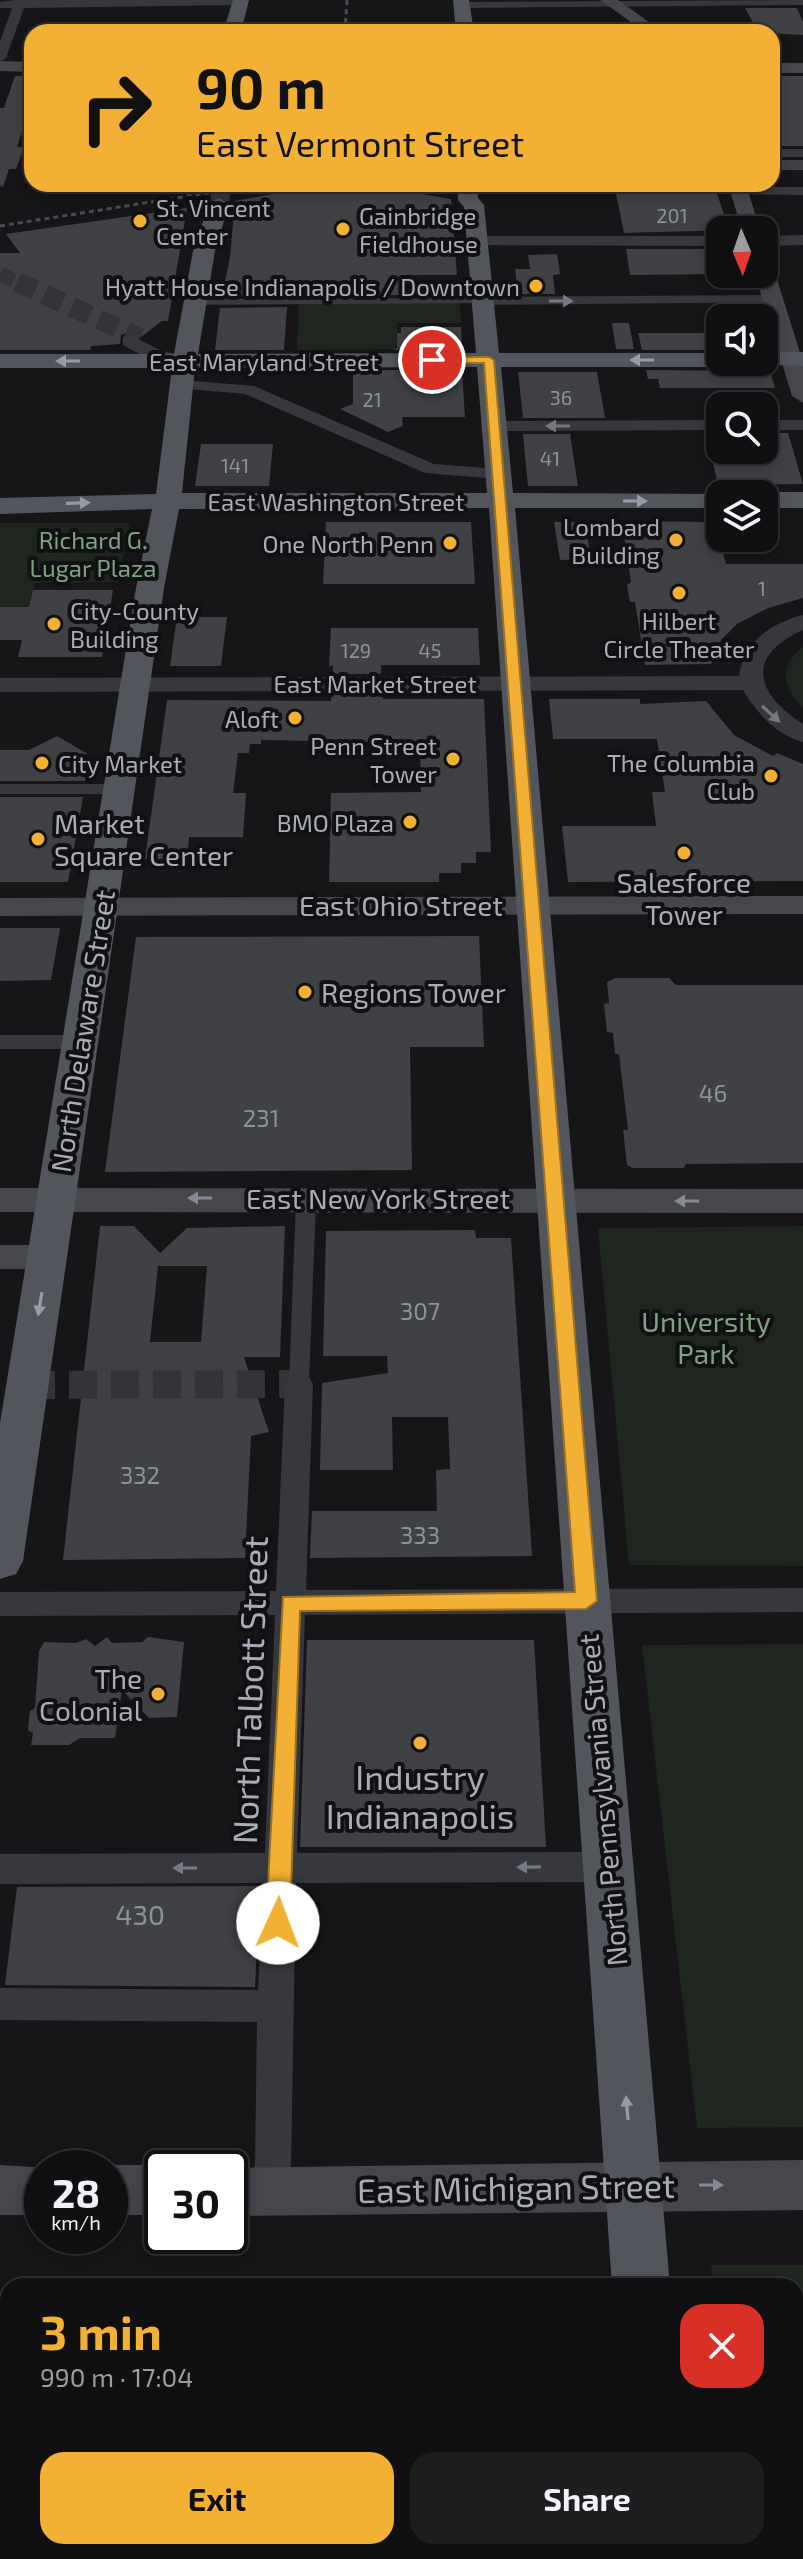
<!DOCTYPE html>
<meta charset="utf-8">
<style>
:root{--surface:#101012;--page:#1e1e20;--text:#f1f3f6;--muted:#9c9d9f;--line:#303032;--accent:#f2b134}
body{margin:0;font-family:"Exo 2",sans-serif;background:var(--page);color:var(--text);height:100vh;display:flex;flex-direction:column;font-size:30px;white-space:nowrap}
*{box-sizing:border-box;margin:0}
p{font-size:26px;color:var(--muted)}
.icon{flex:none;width:44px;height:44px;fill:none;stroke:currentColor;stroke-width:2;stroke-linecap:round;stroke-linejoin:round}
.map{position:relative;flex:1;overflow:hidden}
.side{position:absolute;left:0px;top:2278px;width:804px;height:282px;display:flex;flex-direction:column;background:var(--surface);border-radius:24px 24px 0 0;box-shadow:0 4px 12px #0003,0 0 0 2px var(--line)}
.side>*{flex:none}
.top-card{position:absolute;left:24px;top:24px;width:756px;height:168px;border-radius:24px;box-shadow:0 4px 12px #0003,0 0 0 2px var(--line);background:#f2b134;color:#111;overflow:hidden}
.needle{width:52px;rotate:178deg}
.tools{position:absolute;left:706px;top:216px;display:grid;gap:16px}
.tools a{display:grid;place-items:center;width:72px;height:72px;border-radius:16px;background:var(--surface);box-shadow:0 4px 12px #0003,0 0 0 2px var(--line);font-size:40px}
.speed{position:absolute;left:24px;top:2150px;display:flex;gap:16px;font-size:40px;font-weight:700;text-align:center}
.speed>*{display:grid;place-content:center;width:104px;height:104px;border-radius:50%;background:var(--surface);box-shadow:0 4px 12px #0003,0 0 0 2px var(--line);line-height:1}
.speed small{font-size:20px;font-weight:400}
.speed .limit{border:4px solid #111;border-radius:12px;background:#fff;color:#111}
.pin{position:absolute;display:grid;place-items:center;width:68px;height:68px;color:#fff;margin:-34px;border:4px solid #fff;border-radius:50%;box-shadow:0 2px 8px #0007}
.me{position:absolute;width:88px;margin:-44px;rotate:2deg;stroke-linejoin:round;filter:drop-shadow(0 0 6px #0008)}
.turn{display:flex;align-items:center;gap:28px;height:168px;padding:0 40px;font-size:36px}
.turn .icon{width:104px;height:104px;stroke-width:2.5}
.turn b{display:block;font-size:56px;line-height:68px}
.round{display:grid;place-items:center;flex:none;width:84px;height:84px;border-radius:24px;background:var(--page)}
.head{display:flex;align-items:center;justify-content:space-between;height:136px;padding:0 40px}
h1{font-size:48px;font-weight:700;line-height:60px;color:var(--accent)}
.cta{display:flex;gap:16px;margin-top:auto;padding:16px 40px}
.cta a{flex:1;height:92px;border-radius:24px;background:var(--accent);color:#111;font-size:32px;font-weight:700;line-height:92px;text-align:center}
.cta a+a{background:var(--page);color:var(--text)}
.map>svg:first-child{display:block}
</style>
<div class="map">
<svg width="803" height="2559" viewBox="0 0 803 2559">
<rect width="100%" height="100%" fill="#161618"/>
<path fill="#1e261f" d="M459,298L461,323H397L396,349L297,350L299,304L323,299Z
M0,523H130L118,582L35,583L29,607H0Z
M803,647V708C782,688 778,665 803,647Z
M803,1226V1566L629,1565L598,1228Z
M803,1644V2127L697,2128L642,1645Z
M711,2265H803V2559H741L740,2552H796V2286H713Z"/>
<path fill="#404145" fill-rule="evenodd" d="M745,8H797L803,22V35L750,32L752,21Z
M15,76H32V101L17,147H24L16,169H9L3,187L0,186V108H4Z
M772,76H803V146H772Z
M772,160H803V170H772Z
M327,184H362L451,199L457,275H408V295L222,296L230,257L235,201Z
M614,184H714L729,230L624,233Z
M187,208L168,321H162L141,337L129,332L121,335L120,344L91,346L90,350H0V253H20L6,234Z
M626,249H720V274L630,275Z
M557,254L560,274L553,275L555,294H518L515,269H530L528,255Z
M287,307L284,350H215L220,308Z
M612,323H629L634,349H616Z
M401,327H461L462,349L393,350L397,348V333H401Z
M638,333H720V350H642Z
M353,370H462L465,417H402L403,426L388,432L340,409L353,404Z
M646,370L770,371L775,388H660L658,379H648Z
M518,372H597L605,418H523Z
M764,433H788L803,484L718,485L710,450H764Z
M523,434H570L578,486H528Z
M201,444H273L269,486H195Z
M622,521L715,522L726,564H803V598L768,608L737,624L721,640L711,664L645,665L635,602H630L627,585L631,582Z
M326,522H471L475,584H323Z
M554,522H585L591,559L560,560Z
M33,590H113L102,657H18L22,640H0V607H29Z
M177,617H227L221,666H170Z
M331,628H478L480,665H381V674H333V666H329Z
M331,694H382L383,699H484L491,852H476V863H461V873H439V882H329L331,793L421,792L420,743L261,740V744H250L249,753H238L233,793H246L243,837H189L187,859H145L167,700L331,701Z
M549,699H640V704L706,701L734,735L773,756L777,753L803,764V881L568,882L562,826H656L652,792H665L657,739H553Z
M57,736L86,753L85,781H0V750H29Z
M0,797H83L68,882H0Z
M0,928H60L51,980L0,981Z
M479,936L484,1047H410L412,1170L105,1172L136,937Z
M615,978H669L676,985H803V1163L686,1164L684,1168H633L627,1165L623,1130H628L619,1054H615L613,1033L607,1032L604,1004L609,1003L607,982Z
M100,1226H134L160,1253L187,1228L285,1226L280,1357H244L269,1432L251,1436L245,1558L63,1560ZM158,1266H207L201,1342H150Z
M475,1230L476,1238H511L532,1556L310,1558L312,1511H437L436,1470L450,1469L448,1417H392L393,1470H320L322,1383L388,1373L387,1356H323L326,1231Z
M107,1637L112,1643L142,1642L148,1637L184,1642L177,1717L149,1718L122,1690L115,1738H80L69,1745H31L33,1733L28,1730L30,1711L35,1708L39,1651L44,1642L76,1643L86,1639L95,1646Z
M307,1640H534L546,1847H300Z
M260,1886L255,1987L5,1985L17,1887Z"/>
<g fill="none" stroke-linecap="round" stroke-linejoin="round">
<path stroke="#333438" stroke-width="28" stroke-dasharray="28 14" stroke-linecap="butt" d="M27,1385L299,1384"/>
<path stroke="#333438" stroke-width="15" stroke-dasharray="15 8" stroke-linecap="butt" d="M0,274L21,284"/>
<path stroke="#333438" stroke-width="20" stroke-dasharray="20 10" stroke-linecap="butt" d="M17,282L140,338"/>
<path stroke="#333438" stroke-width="19" stroke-dasharray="19 10" stroke-linecap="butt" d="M219,204L222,185"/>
<path fill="#37383d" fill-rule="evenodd" d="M483,298L489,301L487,303L195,305L189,302L195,299Z
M0,784H119L127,789L119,794H0Z
M306,1192L316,1199L309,1384L306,1389H292L289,1384L296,1199Z"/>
<path fill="#37383d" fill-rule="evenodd" d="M15,0H245L247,2L241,5L24,8L6,58L0,62V42L12,8H0V2Z
M803,0V5L463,8L457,5L463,2Z
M772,149H803V157H772Z
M739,187H803V195L734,194V188Z
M773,295L780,299L778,302L483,305L476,301L483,297Z
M182,380L254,386L434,464L499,469L507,474L499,479L425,473L245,394L177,388V382Z
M720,420V430L494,431L486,426L494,421Z
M764,420H803V430H764Z
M0,1035H80L92,1042L80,1049H0Z
M299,1374L309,1377L313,1384L306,1590L803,1588V1612L305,1615L297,1853L607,1852L619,1857L623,1867L619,1877L607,1882L296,1883L291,2164L281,2204L268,2209L255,2204L250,2191L255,2164L257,2022L0,2020V1988L258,1990L263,1883L0,1884V1854L265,1853L275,1615L0,1616V1592L276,1591L285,1384L289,1377Z"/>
<path fill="#37383d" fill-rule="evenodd" d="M803,235V245L764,246V236Z
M477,236H720V246L471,245V237Z
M130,335L162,351L192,357L194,361L185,367L149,359L123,345V337Z
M803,615V630C745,656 755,693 803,724V742C777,736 756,712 743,690L0,692V678L739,676C743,642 771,623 803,615Z"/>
<path fill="#45474d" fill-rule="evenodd" d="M600,0H618L663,32H645Z
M0,61L32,62V72L0,71Z
M772,63H803V73H772Z
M728,184H746L760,230H742Z
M764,264L774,270L803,362V403L792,396L755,274H764Z
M803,896V914L0,916V898Z
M0,1188L803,1189V1213L0,1212Z
M0,1245H48L61,1248L66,1257L61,1266L48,1269H0Z
M803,2160V2210L230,2216V2168H224Z
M0,2165L50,2168H42V2215H0Z
M110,2165H162L170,2168H162V2215H110V2168H102Z"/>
<path fill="#53555c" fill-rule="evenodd" d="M233,0H249L241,32H223Z
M453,0H469L474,32H456Z
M457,184H477L478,198L484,205L499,353H720V362H730L720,367H501L513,493L727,494H720V508H515L670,2286H612L489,508L179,509L164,588L23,1561L16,1574L0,1579V1423L136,588L152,509L0,514V498L156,494L172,368H0V354H174L193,251L209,204L219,198L229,204L215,251L198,354L476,353L464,207L458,200ZM477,367L487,493H182L195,368Z
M764,352H803V366L756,364L764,362Z
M764,492H803V508H764V494H757Z
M630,2552H692L694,2559H630Z"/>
<path stroke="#4a4c52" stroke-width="3" stroke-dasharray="5 4" stroke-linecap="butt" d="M345,32L347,0
M0,226L264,184"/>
</g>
<defs><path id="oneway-solid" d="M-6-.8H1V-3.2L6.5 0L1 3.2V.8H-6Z" transform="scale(2)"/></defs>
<g fill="#757881">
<use href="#oneway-solid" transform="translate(561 301)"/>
<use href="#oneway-solid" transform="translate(558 426) rotate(180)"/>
<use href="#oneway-solid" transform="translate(771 714) rotate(42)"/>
<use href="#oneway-solid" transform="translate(529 1867) rotate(179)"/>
<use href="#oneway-solid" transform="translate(185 1868) rotate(180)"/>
</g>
<g fill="#979ba6">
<use href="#oneway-solid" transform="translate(642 360) rotate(180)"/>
<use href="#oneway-solid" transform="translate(68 361) rotate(-180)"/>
<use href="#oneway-solid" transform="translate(635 501)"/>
<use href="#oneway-solid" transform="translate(78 503) rotate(-2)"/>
<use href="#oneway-solid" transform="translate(40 1304) rotate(99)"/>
<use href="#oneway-solid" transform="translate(627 2108) rotate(-95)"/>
</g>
<g fill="#858993">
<use href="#oneway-solid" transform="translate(200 1198) rotate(-180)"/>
<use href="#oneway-solid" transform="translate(687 1201) rotate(180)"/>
<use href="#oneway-solid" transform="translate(711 2185)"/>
</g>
<path fill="#f2b134" stroke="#9d7322" stroke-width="2" d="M489,357L494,360L597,1601L586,1609L300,1611L290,1923L286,1930L278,1934L270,1930L266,1923L283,1597L575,1592L484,363H432L426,360L432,357Z"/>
<g fill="#f2b134" stroke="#111113" stroke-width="3">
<circle cx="140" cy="221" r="8"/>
<circle cx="343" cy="229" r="8"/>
<circle cx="536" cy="286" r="8"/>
<circle cx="676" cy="540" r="8"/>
<circle cx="450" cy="543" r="8"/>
<circle cx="679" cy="593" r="8"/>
<circle cx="54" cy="624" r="8"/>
<circle cx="295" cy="718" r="8"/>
<circle cx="453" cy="759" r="8"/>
<circle cx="42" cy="763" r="8"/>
<circle cx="771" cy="776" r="8"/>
<circle cx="410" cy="822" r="8"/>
<circle cx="38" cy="839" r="8"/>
<circle cx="684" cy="853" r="8"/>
<circle cx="305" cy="992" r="8"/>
<circle cx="158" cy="1694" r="8"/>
<circle cx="420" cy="1743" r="8"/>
</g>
<g text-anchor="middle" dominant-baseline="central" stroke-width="8" stroke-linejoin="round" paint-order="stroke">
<g font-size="20" fill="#8e929b">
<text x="672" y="215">201</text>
<text x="561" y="397">36</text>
<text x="372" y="399">21</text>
<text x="550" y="458">41</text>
<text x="235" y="465">141</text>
<text x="762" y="588">1</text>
<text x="356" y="650">129</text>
<text x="430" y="650">45</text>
</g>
<g font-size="24" fill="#a8adb8" stroke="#111113" text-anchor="end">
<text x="156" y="207" text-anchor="start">St. Vincent<tspan x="156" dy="28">Center</tspan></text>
<text x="359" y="215" text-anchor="start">Gainbridge<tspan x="359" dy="28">Fieldhouse</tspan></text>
<text x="520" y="286">Hyatt House Indianapolis / Downtown</text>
<text x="660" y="526">Lombard<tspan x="660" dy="28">Building</tspan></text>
<text x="434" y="543">One North Penn</text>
<text x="70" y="610" text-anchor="start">City-County<tspan x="70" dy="28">Building</tspan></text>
<text x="679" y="620" text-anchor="middle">Hilbert<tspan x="679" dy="28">Circle Theater</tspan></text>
<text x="279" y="718">Aloft</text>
<text x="437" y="745">Penn Street<tspan x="437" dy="28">Tower</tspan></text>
<text x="755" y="762">The Columbia<tspan x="755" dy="28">Club</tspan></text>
<text x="58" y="763" text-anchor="start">City Market</text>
<text x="394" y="822">BMO Plaza</text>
</g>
<g font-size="24" fill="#a8adb8" stroke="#111113">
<text x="264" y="361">East Maryland Street</text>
<text x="336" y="501">East Washington Street</text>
<text x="375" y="683">East Market Street</text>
</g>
<g font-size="24" fill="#7fa381" stroke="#111113">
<text x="93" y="539">Richard G.<tspan x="93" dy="28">Lugar Plaza</tspan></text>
</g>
<g font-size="24" fill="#8e929b">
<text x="713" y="1092">46</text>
<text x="261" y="1117">231</text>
<text x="420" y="1310">307</text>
<text x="140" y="1474">332</text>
<text x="420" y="1534">333</text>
</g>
<g font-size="28" fill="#a8adb8" stroke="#111113" text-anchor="start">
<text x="54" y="823">Market<tspan x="54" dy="32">Square Center</tspan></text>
<text x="684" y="882" text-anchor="middle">Salesforce<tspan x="684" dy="32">Tower</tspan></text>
<text x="321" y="992">Regions Tower</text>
<text x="142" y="1678" text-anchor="end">The<tspan x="142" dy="32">Colonial</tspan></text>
</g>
<g font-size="28" fill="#a8adb8" stroke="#111113">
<text x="401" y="905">East Ohio Street</text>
<text transform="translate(82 1031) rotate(-81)">North Delaware Street</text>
<text x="378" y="1198">East New York Street</text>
<text transform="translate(602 1800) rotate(-95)">North Pennsylvania Street</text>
</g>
<g font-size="28" fill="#7fa381" stroke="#111113">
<text x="706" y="1321">University<tspan x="706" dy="32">Park</tspan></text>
</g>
<g font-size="28" fill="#8e929b">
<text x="140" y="1914">430</text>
</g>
<g font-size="34" fill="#a8adb8" stroke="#111113">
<text transform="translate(249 1690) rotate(-88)">North Talbott Street</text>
<text transform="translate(516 2187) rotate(-1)">East Michigan Street</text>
</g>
<g font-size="34" fill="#a8adb8" stroke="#111113">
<text x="420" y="1776">Industry<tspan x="420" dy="39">Indianapolis</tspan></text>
</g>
</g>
</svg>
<div class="tools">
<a><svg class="needle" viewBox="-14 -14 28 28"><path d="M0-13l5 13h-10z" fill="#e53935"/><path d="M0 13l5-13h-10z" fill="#9c9d9f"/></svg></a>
<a><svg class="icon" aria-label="sound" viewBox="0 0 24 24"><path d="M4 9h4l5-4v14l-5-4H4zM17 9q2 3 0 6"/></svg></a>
<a><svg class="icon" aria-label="search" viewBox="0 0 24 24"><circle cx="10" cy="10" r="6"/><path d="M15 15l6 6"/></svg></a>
<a><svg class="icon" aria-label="layers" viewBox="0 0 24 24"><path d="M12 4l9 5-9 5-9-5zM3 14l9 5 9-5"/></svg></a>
</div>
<div class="speed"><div>28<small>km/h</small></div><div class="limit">30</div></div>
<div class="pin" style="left:432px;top:360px;background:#d93025"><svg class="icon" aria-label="arrive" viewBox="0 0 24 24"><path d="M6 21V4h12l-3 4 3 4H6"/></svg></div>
<svg class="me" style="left:278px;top:1923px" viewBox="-20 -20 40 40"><circle r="19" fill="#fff"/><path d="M0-13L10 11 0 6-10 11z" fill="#f2b134"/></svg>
<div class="top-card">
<div class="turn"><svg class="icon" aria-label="right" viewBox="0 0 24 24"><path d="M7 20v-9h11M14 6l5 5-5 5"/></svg><div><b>90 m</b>East Vermont Street</div></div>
</div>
<section class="side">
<div class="head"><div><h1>3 min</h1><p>990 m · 17:04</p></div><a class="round" style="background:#d93025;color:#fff"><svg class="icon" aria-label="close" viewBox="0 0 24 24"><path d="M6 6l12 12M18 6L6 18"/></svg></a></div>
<div class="cta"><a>Exit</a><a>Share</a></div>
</section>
</div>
